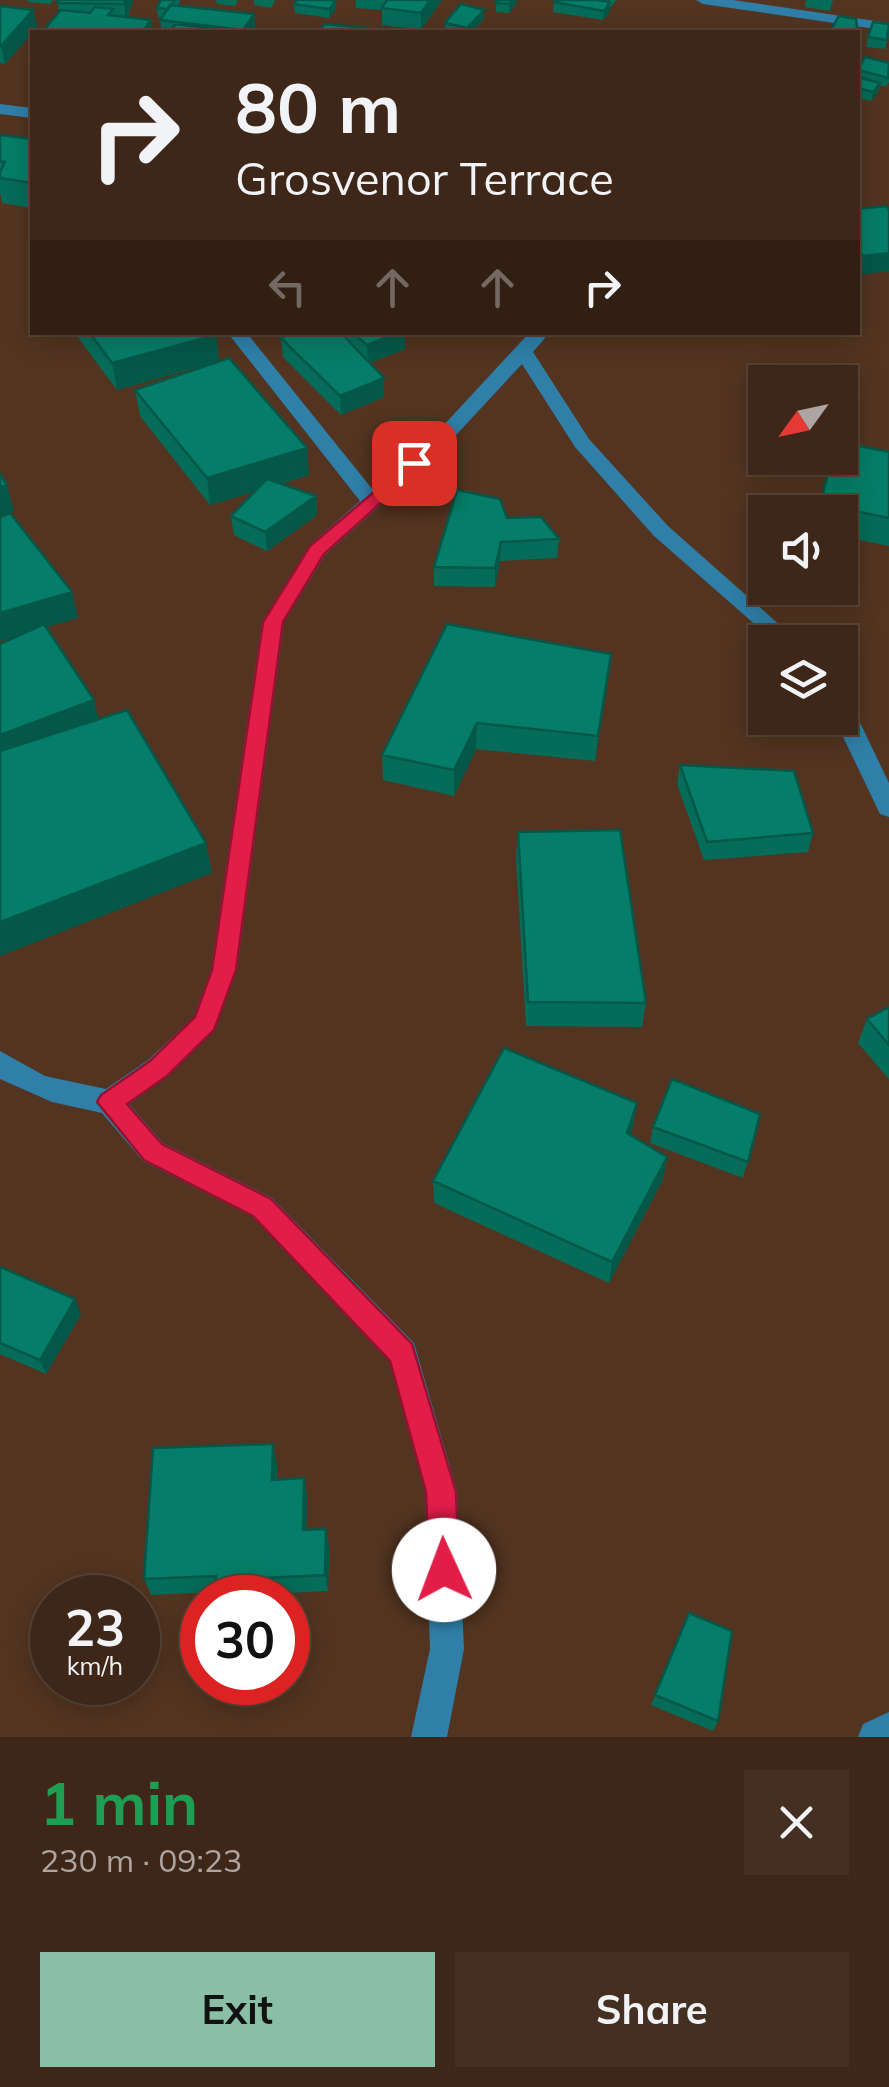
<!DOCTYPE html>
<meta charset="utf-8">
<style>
:root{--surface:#3e2718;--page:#452f21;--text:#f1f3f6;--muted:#ada5a2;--line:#574437;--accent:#8abfa5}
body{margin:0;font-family:Mulish,sans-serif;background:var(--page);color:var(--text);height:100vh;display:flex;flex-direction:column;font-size:38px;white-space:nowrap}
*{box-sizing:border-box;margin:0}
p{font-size:32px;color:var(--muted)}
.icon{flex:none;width:55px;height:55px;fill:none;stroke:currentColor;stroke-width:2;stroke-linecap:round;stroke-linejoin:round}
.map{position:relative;height:1737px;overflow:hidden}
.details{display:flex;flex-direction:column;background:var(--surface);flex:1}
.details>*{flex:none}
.guide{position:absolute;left:30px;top:30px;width:830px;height:305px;border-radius:0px;box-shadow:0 5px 25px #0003,0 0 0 2px var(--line);background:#3e2718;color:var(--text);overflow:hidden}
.needle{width:65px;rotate:237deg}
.tools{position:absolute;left:748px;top:365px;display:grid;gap:20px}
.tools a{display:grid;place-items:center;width:110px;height:110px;border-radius:0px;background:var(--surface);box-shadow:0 5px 25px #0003,0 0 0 2px var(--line);font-size:50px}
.speed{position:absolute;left:30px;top:1575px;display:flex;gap:20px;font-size:50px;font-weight:700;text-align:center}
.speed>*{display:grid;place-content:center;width:130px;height:130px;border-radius:50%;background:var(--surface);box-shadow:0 5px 25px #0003,0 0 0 2px var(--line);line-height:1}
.speed small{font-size:25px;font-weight:400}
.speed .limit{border:15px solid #d22;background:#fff;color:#111}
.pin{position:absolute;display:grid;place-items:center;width:85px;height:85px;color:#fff;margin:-42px;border-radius:20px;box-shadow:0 5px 15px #0006}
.me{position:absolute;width:110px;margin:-55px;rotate:358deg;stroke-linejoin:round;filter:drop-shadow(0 0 8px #0008)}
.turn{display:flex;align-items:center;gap:35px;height:210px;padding:0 40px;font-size:45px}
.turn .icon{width:130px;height:130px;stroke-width:2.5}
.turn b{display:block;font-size:70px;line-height:85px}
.lanes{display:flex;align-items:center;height:95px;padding:0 40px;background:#0003;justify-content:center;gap:50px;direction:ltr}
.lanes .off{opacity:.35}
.round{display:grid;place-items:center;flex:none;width:105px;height:105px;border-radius:0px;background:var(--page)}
.head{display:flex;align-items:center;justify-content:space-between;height:170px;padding:0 40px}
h1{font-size:60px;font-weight:700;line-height:75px;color:#1e9e55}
.button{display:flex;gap:20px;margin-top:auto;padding:20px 40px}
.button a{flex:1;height:115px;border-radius:0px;background:var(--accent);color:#111;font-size:40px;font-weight:700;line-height:115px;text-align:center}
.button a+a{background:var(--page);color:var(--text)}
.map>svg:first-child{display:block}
</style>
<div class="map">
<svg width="889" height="1737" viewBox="0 0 889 1737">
<rect width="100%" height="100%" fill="#523420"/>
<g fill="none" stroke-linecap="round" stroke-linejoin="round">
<path fill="#2f7fa9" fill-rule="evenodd" d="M696,0H733L889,23V31L703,4Z
M0,104L32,108V118L0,114Z
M227,332H246L373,490L429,441L530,332H550L533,352L589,439L668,526L799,642H775L654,536L575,447L522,364L443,449L325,555L284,622L237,970L214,1031L168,1076L129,1104L163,1143L272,1198L414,1343L457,1491L464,1649L447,1737H411L430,1649L425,1491L390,1361L252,1216L143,1161L102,1113L52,1102L0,1079V1051L45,1076L106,1089L148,1060L194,1017L211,970L262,622L310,545L360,501Z
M840,698L852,706L889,783V817L880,814L834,718H840Z
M889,1712V1737H858L863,1724Z"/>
</g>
<path fill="#056c59" d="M28,0H53L50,4L28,2Z
M58,0H133L128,17L59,12Z
M161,0H180L178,6L254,14L255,31L162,32L160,20L162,17H158L157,8Z
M216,0H238L235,6L217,4Z
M254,0H275L271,8L254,5Z
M336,0V9L329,18L295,13L294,4Z
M356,0H442L421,30L382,25V10L356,8Z
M556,0H617L610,7V11L603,20L553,12L554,2Z
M806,0H833L830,11L805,7Z
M518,1L509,13L496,12V3Z
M0,6L33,10L37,27L5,64L0,63Z
M484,19L471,32H445V23Z
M889,35L885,49L866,47L868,37Z
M889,63V82L886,87L879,85L878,92L871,101L858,98V68Z
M0,135L32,139V208L2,203L0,192Z
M886,206L859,275L858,272V209Z
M74,332H214L216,335L219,361L117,390Z
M295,332H405V349L369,363L384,397L341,415L283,357L281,338Z
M135,390L309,475L280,484L316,496L317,515L267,551L234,535L231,516L256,491L210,505L140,416Z
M889,452V546L840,536V512H818L832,458Z
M507,518L559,539L557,558L500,561L495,587L434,586V567Z
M611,654L595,761L476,749L454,796L383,780L382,755Z
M680,765L813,833L808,852L704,860L677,784Z
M518,832L646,1003L642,1027L526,1026L516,858Z
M889,1007V1079L858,1043L867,1019Z
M637,1103L630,1135L667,1157L663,1179L609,1283L434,1203L433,1181Z
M760,1114L743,1178L650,1143L653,1127Z
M0,1267L81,1314L46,1374L0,1354Z
M277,1463V1479L304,1478L307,1496L306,1530L326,1529L329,1546L328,1591L269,1594V1598H215V1592L151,1595L144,1579Z
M689,1613L718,1721L713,1731L651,1705Z"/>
<path fill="#045849" d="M125,0H133L126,21L124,4Z
M336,0V9L329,18V9Z
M430,0H442L421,30V13Z
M512,0L518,1L509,13V4Z
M610,2V11L603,20L604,11Z
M33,10L37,27L5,64L1,46Z
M484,10V19L471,32H467V28Z
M254,14L255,31L243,32V30Z
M151,20L153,32H142Z
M880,83L878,92L871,101L873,92Z
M889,253V271L859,275L863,256Z
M399,332H405V349L368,364L367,345Z
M216,335L219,361L117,390L112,363Z
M384,378V397L341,415L340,396Z
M307,448L309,475L210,505L207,478Z
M7,485L14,511L0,515V487Z
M316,496L317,515L267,551L265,532Z
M501,542L500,561L495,587V568Z
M72,592L78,618L0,641V613Z
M611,654L608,680L595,761L598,736Z
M94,700L100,726L0,764V735Z
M477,723L476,749L454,796V770Z
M206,843L212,873L0,956V922Z
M637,1103L633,1127L624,1156L627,1133Z
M667,1157L663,1179L609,1283L612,1262Z
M75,1299L81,1314L46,1374L40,1360Z
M273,1444L277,1463L276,1497L272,1480Z
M304,1478L307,1496L306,1547L303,1530Z
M326,1529L329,1546L328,1591L325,1575Z
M265,1578L269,1594V1598H264Z"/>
<path fill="#067d68" stroke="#045849" stroke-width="2.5" d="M58,0H125L124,4L57,3Z
M161,0H175L168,9L157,8Z
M297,0H336L329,9L294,4Z
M387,0H430L421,13L382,8Z
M497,0H512L509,4L496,3Z
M556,0H597L610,2L604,11L554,2Z
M461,4L484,10L467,28L445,23Z
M170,5L254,14L243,30L160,20Z
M0,6L33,10L1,46H0Z
M95,7L113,9L108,15L151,20L142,32H42L61,10L90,13Z
M839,16L856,19L858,35V32H845L831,30Z
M873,22L889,24L887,40L868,37Z
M176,24L208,28L205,32H169Z
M324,24L379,29L377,32H319Z
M865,57L889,63L888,78L858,70Z
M858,77L880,83L873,92L858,88Z
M0,135L32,139V183L0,178V172L5,162L0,161Z
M886,206L889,209V253L863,256L858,248V209Z
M89,332H214L216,335L112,363Z
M295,332H340L384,378L340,396L281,338Z
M352,332H399L367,345Z
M229,358L307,448L207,478L135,390Z
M840,442L889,452V518L820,504L832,458H840Z
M0,474L7,485L0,487Z
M267,479L316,496L265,532L231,516Z
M457,490L500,499L507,518L541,517L559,539L501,542L495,568L434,567Z
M10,513L72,592L0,613V517Z
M44,624L94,700L0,735V644Z
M447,624L611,654L598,736L477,723L454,770L382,755Z
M127,710L206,843L0,922V751Z
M680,765L794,771L813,833L707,842Z
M620,830L646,1003L528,1002L518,832Z
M889,1007V1045L867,1019Z
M504,1048L637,1103L627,1133L667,1157L612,1262L433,1181Z
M672,1079L760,1114L748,1162L653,1127Z
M0,1267L75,1299L40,1360L0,1343Z
M273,1444L272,1480L304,1478L303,1530L326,1529L325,1575L265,1578L264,1598H215L216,1576L144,1579L153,1448Z
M689,1613L732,1631L718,1721L655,1695Z"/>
<path fill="#e11d48" stroke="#92132f" stroke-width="2.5" d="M414,458L421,459V467L324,554L283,622L236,970L214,1030L167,1076L127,1104L162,1144L271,1199L412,1344L456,1492L459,1570L455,1581L444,1585L433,1581L429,1570L426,1492L390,1361L253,1216L144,1160L97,1102L101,1095L150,1061L195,1017L212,970L263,622L310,546Z"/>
</svg>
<div class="tools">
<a><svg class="needle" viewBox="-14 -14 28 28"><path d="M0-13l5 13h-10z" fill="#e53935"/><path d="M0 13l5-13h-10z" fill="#ada5a2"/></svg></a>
<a><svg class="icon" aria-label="sound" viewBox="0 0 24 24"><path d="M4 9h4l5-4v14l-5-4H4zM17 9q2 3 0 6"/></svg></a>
<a><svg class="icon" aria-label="layers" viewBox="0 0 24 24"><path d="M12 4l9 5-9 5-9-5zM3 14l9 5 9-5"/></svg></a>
</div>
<div class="speed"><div>23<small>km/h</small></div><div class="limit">30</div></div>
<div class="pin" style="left:414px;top:463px;background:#d93025"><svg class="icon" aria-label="arrive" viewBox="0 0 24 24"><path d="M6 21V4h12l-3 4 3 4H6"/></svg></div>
<svg class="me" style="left:444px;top:1570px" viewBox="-20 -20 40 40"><circle r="19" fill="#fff"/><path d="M0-13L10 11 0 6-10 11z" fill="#e11d48"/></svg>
<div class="guide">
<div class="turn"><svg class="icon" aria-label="right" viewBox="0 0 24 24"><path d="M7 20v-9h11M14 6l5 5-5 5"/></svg><div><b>80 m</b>Grosvenor Terrace</div></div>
<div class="lanes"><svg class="icon off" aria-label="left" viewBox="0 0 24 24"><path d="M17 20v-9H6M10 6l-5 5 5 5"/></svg><svg class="icon off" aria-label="ahead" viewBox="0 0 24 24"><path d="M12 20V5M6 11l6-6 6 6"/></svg><svg class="icon off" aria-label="ahead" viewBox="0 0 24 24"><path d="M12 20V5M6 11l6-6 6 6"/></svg><svg class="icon" aria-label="right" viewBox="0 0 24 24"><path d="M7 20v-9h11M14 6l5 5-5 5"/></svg></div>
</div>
</div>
<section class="details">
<div class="head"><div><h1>1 min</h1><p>230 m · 09:23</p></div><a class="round"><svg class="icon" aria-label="close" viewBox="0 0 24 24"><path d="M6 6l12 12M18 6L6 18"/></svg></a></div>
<div class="button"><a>Exit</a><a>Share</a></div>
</section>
